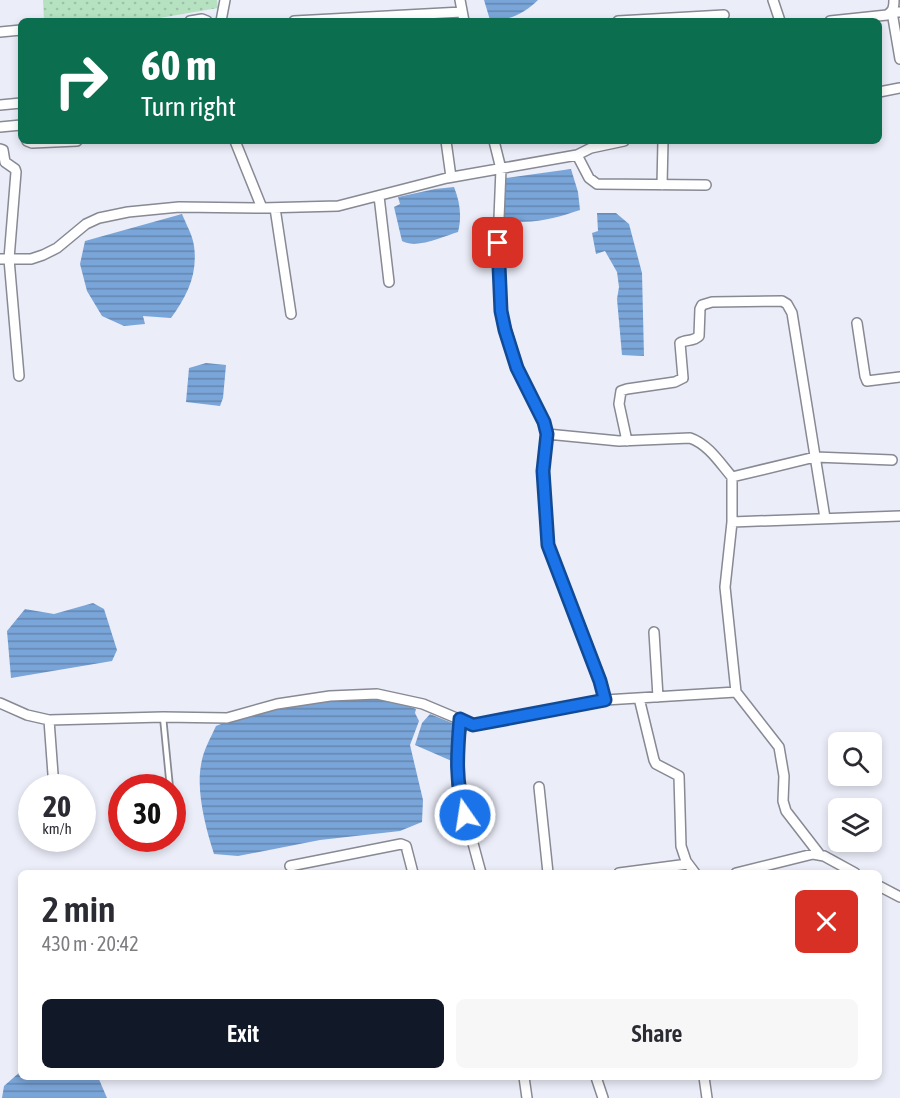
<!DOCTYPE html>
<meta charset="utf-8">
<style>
:root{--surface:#fff;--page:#f7f7f7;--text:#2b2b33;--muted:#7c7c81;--accent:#111827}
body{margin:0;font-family:"Asap Condensed",sans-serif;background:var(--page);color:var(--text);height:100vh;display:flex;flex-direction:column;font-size:22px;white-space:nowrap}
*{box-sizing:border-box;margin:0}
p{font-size:20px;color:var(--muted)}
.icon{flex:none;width:33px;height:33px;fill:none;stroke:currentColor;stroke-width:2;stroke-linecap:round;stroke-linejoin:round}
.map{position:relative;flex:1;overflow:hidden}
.sheet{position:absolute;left:18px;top:870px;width:864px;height:210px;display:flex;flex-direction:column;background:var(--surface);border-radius:9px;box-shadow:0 3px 9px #0003}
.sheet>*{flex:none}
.guide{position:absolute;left:18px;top:18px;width:864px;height:126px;border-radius:9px;box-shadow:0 3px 9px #0003;background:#0b6e4f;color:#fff;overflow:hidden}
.controls{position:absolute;left:828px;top:732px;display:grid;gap:12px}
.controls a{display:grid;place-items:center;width:54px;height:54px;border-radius:9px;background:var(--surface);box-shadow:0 3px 9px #0003;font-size:30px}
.speed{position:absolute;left:18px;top:774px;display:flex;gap:12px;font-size:30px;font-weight:700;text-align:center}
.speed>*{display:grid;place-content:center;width:78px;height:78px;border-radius:50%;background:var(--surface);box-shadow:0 3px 9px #0003;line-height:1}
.speed small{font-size:15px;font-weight:400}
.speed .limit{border:9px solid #d22;background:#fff;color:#111}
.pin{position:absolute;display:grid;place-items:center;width:51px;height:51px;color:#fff;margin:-26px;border-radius:12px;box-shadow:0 3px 9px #0006}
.me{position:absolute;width:66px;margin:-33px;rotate:347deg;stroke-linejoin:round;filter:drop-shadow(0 0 4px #0008)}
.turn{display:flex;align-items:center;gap:21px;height:126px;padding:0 24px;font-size:27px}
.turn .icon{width:78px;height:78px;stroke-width:2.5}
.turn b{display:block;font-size:42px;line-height:51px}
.round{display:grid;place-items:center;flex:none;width:63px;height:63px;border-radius:9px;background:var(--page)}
.headline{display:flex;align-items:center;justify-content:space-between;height:102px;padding:0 24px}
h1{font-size:36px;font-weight:600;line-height:45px}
.primary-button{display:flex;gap:12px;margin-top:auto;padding:12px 24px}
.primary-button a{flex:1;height:69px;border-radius:9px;background:var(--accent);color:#fff;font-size:24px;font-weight:600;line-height:69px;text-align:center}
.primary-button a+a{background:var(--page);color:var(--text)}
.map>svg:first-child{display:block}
</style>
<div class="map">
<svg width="900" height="1098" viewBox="0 0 900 1098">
<defs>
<pattern id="park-dots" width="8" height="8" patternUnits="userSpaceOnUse" patternTransform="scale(1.5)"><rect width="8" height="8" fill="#b6e2c2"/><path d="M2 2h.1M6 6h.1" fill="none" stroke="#9dc2a7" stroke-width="1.8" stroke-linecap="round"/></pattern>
<pattern id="water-rules" width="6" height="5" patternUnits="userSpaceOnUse" patternTransform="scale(1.5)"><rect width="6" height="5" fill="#7aa5d8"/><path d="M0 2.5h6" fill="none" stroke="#6487b0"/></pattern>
</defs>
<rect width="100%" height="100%" fill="#ebedf9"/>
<path fill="url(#park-dots)" d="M43,0H217L218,8L142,21H44Z"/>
<path fill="url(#water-rules)" d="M484,0H538C526,12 508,22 490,20Z
M571,169L578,192L580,210C556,218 523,228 499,217L506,178Z
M454,187C460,202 462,217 458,232C442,237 417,249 402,241L394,207L400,204L398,197L435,189Z
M597,213H616L629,224L642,273L644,356L622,355L617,299L619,287L617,272L605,251L596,254L592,233L598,231Z
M182,214C186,224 193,236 194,246C198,274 187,296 171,318L143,316L145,324L124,326L102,316L87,291L80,264L85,241Z
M206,363L226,365L223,398L220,406L186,402L189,368Z
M93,603L104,609L117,650L112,661L11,678L7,631L25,609L54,614Z
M377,694L416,709L415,713L419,721L410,745L423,800L422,822L400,831L320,840L238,856L214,854C206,829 196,792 201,765C203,751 210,739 216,726L258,709Z
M430,714L467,729L463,752L454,762L415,745L422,723Z
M21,1071V1077H98L107,1098H2L4,1086Z"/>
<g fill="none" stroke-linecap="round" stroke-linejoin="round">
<g stroke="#878993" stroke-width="8">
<path id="lane" d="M163,717L170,788
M172,814L174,828"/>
</g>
<g stroke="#878993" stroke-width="12">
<path id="street" d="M460,0L464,21
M773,0L780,21
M900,12H892L900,59
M190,21L202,19L207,21
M221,21L225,0
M294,21L462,12
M618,21L724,15
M830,21L887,15C893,11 894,8 894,0
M0,32L21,30
M879,92L900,88
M0,105L21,103
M0,127L21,125
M27,141L32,143L77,141
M235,141L262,208
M446,141L451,177
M494,141L501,169L498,243L501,311L517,368L544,422L547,434L543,471L548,545L600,681L605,700
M0,149L3,150L5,162L15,169L16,172L9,259L19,376
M577,155L589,178L597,184L706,185
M662,185L663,141
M379,196L389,282
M275,208L291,314
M0,259H31L43,255L57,248L86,224L99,218L128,212L179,207L262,208L338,206L447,178L577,155L591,148L624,141
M857,323L865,376L867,381L900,377
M547,434L619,441L690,438C708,444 720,463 732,477V522L725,587L736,692L779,747L784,776L783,801L786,811L820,855
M627,441L619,404L621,391L627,389L675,382L683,378L680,343C686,339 693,342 699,336L700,309L702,305L712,302L782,301L787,304L792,313L825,518
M732,477L815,457L892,460
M732,522L900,516
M654,632L658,697
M639,698L654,760L656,764L679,776L681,846L686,861L695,873
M0,703L27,715L49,720L163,717L227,718L277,704L330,696L377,694L423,704L473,725L605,700L736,692
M460,719L457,784L481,873
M49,720L54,788
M539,787L548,873
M290,866L401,844L406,846L413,873
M619,873L688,864
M736,873L813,854L824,856L855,873
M879,886L900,897
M524,1077L527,1098
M596,1077L603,1098
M704,1077L707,1098"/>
</g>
<use href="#lane" stroke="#fff" stroke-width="4.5"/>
<use href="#street" stroke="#fff" stroke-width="9"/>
</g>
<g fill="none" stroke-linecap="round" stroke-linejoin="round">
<g stroke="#114b97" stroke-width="15">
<path id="route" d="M465,815C455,780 457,755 460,719L473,725L605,700L600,681L548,545L543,471L547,434L544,422L517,368L505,330L501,311L498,243"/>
</g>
<use href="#route" stroke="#1a73e8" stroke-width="10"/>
</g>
</svg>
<div class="controls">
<a><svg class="icon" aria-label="search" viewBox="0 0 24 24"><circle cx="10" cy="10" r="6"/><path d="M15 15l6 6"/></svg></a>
<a><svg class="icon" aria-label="layers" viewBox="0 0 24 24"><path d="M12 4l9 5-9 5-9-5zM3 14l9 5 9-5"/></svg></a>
</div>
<div class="speed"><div>20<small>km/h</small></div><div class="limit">30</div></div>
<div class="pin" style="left:498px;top:243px;background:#d93025"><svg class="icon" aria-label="arrive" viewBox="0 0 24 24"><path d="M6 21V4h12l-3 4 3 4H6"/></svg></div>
<svg class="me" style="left:465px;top:815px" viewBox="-20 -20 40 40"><circle r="17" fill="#1a73e8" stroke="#fff" stroke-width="3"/><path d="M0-11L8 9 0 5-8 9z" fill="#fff"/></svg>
<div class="guide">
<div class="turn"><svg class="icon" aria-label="right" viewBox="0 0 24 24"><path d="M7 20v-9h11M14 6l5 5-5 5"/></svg><div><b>60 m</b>Turn right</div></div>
</div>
<section class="sheet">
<div class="headline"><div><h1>2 min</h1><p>430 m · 20:42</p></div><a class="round" style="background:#d93025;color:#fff"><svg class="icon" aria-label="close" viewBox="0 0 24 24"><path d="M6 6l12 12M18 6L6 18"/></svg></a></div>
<div class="primary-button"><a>Exit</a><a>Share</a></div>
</section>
</div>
